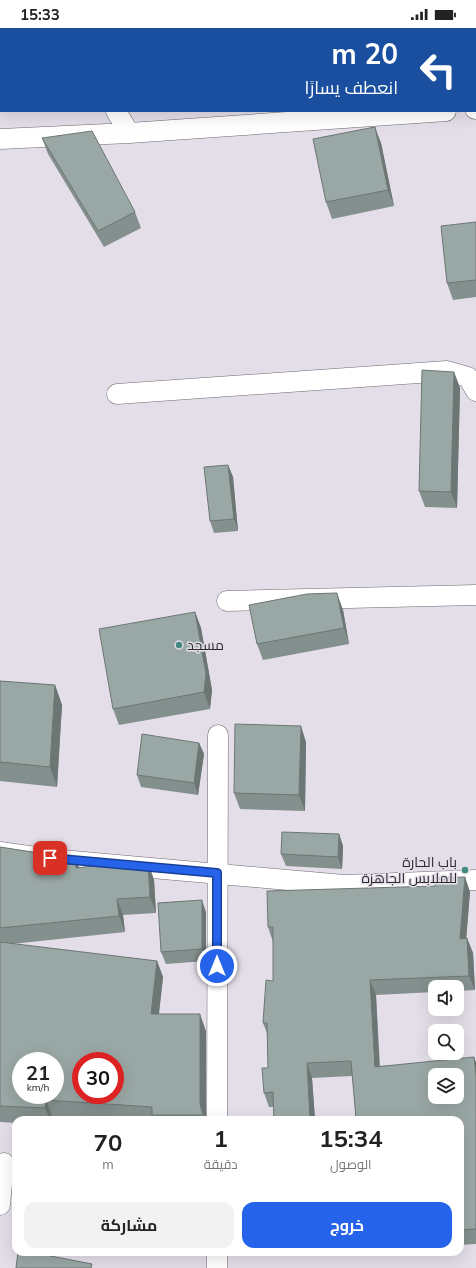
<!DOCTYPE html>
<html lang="ar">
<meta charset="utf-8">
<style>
:root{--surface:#fff;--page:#f2f2f2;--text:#222;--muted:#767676;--accent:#2563eb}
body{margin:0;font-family:Mulish,Cairo,sans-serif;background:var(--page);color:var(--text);direction:rtl;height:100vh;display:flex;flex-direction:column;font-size:15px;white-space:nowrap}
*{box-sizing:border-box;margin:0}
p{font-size:13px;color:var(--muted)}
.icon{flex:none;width:22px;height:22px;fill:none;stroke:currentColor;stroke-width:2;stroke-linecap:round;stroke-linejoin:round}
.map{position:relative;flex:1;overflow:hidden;direction:ltr}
.panel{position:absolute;left:12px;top:1088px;width:452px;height:140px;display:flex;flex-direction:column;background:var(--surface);border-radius:12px;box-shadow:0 4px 16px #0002;direction:rtl}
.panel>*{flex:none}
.hud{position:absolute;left:0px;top:0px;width:476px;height:84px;box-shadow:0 4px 16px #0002;direction:rtl;background:#1a4fa0;color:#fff;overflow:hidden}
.controls{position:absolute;left:428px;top:952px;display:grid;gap:8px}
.controls a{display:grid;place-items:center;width:36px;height:36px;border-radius:8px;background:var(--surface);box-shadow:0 4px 16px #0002;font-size:20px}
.speed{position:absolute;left:12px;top:1024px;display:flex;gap:8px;font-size:20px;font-weight:700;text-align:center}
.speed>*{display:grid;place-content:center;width:52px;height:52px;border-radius:50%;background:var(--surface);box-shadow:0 4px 16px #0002;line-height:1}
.speed small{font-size:10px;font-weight:400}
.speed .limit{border:6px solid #d22;background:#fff;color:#111}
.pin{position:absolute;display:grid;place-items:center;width:34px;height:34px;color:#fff;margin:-17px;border-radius:8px;box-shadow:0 2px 6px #0006}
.me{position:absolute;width:44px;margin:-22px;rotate:0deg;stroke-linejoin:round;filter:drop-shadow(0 0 3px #0008)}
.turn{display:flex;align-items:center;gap:14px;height:84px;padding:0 12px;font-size:18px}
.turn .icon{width:52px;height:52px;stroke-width:2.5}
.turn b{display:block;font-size:28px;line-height:34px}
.eta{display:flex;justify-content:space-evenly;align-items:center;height:68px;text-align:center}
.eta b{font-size:24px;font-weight:700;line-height:28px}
.cta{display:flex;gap:8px;margin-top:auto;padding:8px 12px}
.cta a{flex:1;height:46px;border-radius:12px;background:var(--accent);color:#fff;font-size:16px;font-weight:700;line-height:46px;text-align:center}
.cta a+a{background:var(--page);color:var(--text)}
.status{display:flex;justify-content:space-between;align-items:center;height:28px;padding:0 20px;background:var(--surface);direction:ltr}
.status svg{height:11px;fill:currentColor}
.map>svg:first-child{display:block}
</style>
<div class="status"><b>15:33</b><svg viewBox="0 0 49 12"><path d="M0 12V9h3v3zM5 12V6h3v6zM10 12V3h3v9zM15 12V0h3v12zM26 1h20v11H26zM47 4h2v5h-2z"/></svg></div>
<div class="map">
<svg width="476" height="1240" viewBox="0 0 476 1240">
<rect width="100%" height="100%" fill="#e4dee9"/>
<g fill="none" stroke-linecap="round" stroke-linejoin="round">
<g stroke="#6d6872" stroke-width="21">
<path id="street" d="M68,0L69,1
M475,81H476
M116,83L129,105
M0,111L129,105L446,83
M117,366L447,343L468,349L476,363
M227,573L476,567
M0,824L50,831L344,857L476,852
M217,1092L218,707
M0,1177L4,1135
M217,1240V1224"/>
</g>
<use href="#street" stroke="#fff" stroke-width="20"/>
</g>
<path fill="#84908e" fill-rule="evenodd" d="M0,0L1,1V44L0,42Z
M117,0H128L125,1H117Z
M42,110L135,184L141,200L104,219L48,126Z
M381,115L394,178L332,191L326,174Z
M476,194V269L453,272L447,255Z
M454,344L460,360L457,480L425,479L419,463Z
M228,437L233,449L238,503L214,505L210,493Z
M343,582L349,616L263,632L257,616Z
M195,584L201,600L212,662L210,681L119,697L113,681Z
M0,653L55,657L62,677L57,759L0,753Z
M306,714L305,783L240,781L234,765Z
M199,715L204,726L198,767L141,759L137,747Z
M339,806L343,818L342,841L286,838L281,826Z
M0,819L45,826L46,831H76L79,840L148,835L154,852L156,885L123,887L125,904L12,916L157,933L163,949L159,986L206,1003V1092H110L52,1088V1092H16V1095L0,1094Z
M465,849L470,864L466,910H467L473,925L475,962L457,963V959H435V964L376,967L380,1038L476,1034V1216L460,1217V1092H274L273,1079H269L264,1065L268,1040L267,1005L263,995L273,953V914L268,899L435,858ZM352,1048L356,1090L315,1091L312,1050Z
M206,884V933L166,936L161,924Z"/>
<path fill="#6c7674" d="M375,99L381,115L394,178L388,162Z
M454,344L460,360L457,480L451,464Z
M228,437L233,449L238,503L234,491Z
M337,565L343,582L349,616L344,600Z
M195,584L201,600L212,662L210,681L204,664Z
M55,657L62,677L57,759L50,739Z
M301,698L306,714L305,783L299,767Z
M199,715L204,726L198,767L194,755Z
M339,806L343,818L342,841L338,829Z
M76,831L82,847L76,840Z
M148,835L154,852L156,885L150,869Z
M465,849L470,864L465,926L460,911Z
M117,871L123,887L125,904L119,888Z
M202,872L206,884V933L202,921Z
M467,910L473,925L475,962L469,948Z
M157,933L163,949L157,1002L151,986Z
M370,952L376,967L380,1053L375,1039Z
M200,986L206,1003V1092L200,1076Z
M474,1029L476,1034V1047Z
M307,1035L312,1050L315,1092L310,1091Z
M46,1072L52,1088V1092H50L45,1080Z"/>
<path fill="#9aa8a5" stroke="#6c7674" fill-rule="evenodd" d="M0,0H36L37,1H1V37L0,35Z
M240,0H271V1H240Z
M375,99L388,162L326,174L313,111Z
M92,103L135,184L98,203L42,110Z
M476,194V252L447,255L441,198Z
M422,342L454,344L451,464L419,463Z
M228,437L234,491L210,493L204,439Z
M337,565L344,600L257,616L249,577L307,566Z
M195,584L206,646L204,664L113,681L99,601Z
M0,653L55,657L50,739L0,734Z
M235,696L301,698L299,767L234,765Z
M142,706L199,715L194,755L137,747Z
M282,804L339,806L338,829L281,826Z
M0,819L45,826V831H76V840L120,835L119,833L148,835L150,869L117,871L119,888L0,900Z
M465,849L460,911L467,910L469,948L370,952L375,1039L474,1029L476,1047V1201L460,1202V1092H274L273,1064L264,1065L262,1040H268L267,995H263L266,952L273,953V899H268L267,863L435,858V850ZM351,1033L356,1090L310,1091L307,1035ZM435,1047H457V1069H435Z
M202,872V921L161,924L158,875Z
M0,914L157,933L151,986H200V1076L203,1087H152V1079L46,1072L45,1080L0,1078ZM21,1033H55V1067H21ZM81,1033H115V1067H81Z
M18,1224H30L92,1236L91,1240H16Z"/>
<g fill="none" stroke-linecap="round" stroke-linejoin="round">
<g stroke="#184099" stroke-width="10">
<path id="route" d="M50,830L217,845V938"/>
</g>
<use href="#route" stroke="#2563eb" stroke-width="7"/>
</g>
<g fill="#458a80" stroke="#e4dee9" stroke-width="1.5">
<circle cx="179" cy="617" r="4"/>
<circle cx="465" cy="842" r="4"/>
</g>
<g text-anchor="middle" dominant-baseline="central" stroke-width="3" stroke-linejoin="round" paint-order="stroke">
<g font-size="14" fill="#2b292d" stroke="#e4dee9" text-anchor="start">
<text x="187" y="617">مسجد</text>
<text x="457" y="834" text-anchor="end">باب الحارة<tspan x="457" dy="16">للملابس الجاهزة</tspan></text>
</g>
</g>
</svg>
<div class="controls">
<a><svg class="icon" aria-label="sound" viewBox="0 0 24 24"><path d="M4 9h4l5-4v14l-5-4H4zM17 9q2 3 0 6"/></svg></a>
<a><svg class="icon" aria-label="search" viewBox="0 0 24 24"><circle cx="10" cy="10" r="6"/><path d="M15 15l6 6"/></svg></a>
<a><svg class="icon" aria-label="layers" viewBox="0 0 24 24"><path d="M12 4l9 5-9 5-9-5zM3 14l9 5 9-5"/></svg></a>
</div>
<div class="speed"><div>21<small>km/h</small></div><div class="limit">30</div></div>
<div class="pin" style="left:50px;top:830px;background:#d93025"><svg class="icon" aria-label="arrive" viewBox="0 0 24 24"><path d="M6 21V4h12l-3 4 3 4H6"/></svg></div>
<svg class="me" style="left:217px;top:938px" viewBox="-20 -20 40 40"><circle r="17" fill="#2563eb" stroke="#fff" stroke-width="3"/><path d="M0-11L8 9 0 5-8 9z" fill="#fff"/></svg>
<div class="hud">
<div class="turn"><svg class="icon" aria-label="left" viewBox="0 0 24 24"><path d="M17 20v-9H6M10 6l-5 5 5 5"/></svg><div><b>20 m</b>انعطف يسارًا</div></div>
</div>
<section class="panel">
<div class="eta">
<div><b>15:34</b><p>الوصول</p></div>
<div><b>1</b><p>دقيقة</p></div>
<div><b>70</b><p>m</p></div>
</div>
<div class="cta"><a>خروج</a><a>مشاركة</a></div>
</section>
</div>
